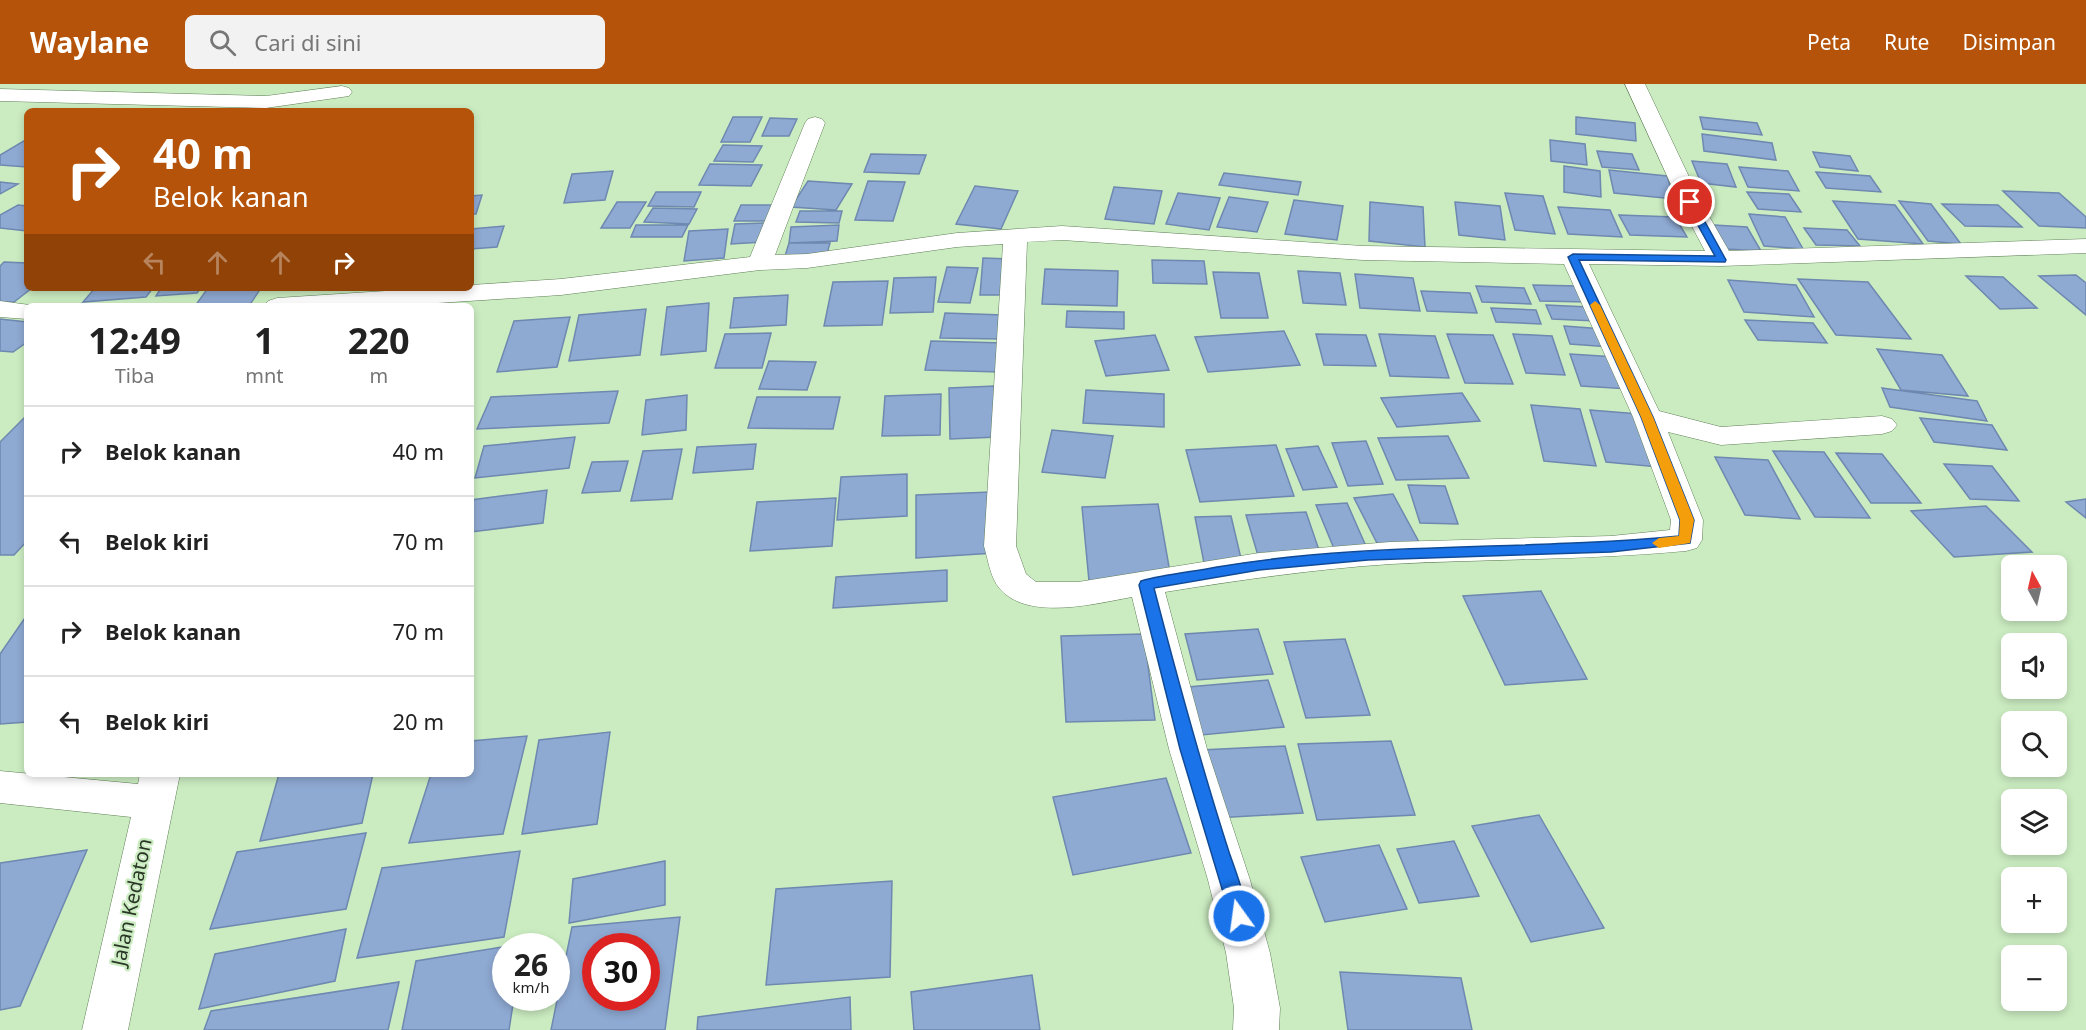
<!DOCTYPE html>
<html lang="id">
<meta charset="utf-8">
<style>
:root{--surface:#fff;--page:#f2f2f2;--text:#222;--muted:#767676;--line:#e0e0e0;--accent:#b45309}
body{margin:0;font-family:"Noto Sans",sans-serif;background:var(--page);color:var(--text);height:100vh;display:flex;flex-direction:column;font-size:22px;white-space:nowrap}
*{box-sizing:border-box;margin:0}
p{font-size:20px;color:var(--muted)}
.icon{flex:none;width:33px;height:33px;fill:none;stroke:currentColor;stroke-width:2;stroke-linecap:round;stroke-linejoin:round}
.map{position:relative;flex:1;overflow:hidden}
.panel{position:absolute;left:24px;top:219px;width:450px;height:474px;display:flex;flex-direction:column;background:var(--surface);border-radius:9px;box-shadow:0 3px 9px #0003}
.panel>*{flex:none}
.hud{position:absolute;left:24px;top:24px;width:450px;height:183px;border-radius:9px;box-shadow:0 3px 9px #0003;background:#b45309;color:#fff;overflow:hidden}
.needle{width:39px;rotate:352deg}
.fabs{position:absolute;left:2001px;top:471px;display:grid;gap:12px}
.fabs a{display:grid;place-items:center;width:66px;height:66px;border-radius:9px;background:var(--surface);box-shadow:0 3px 9px #0003;font-size:30px}
.speed{position:absolute;left:492px;top:849px;display:flex;gap:12px;font-size:30px;font-weight:700;text-align:center}
.speed>*{display:grid;place-content:center;width:78px;height:78px;border-radius:50%;background:var(--surface);box-shadow:0 3px 9px #0003;line-height:1}
.speed small{font-size:15px;font-weight:400}
.speed .limit{border:9px solid #d22;background:#fff;color:#111}
.pin{position:absolute;display:grid;place-items:center;width:51px;height:51px;color:#fff;margin:-26px;border:3px solid #fff;border-radius:50%;box-shadow:0 2px 6px #0007}
.me{position:absolute;width:66px;margin:-33px;rotate:346deg;stroke-linejoin:round;filter:drop-shadow(0 0 4px #0008)}
.turn{display:flex;align-items:center;gap:21px;height:126px;padding:0 30px;font-size:27px}
.turn .icon{width:78px;height:78px;stroke-width:2.5}
.turn b{display:block;font-size:42px;line-height:51px}
.lanes{display:flex;align-items:center;height:57px;padding:0 30px;background:#0003;justify-content:center;gap:30px;direction:ltr}
.lanes .off{opacity:.35}
.eta{display:flex;justify-content:space-evenly;align-items:center;height:102px;text-align:center}
.eta b{font-size:36px;font-weight:700;line-height:42px}
ul{padding:0;list-style:none}
li{display:flex;align-items:center;gap:18px;height:90px;padding:0 30px;border-top:2px solid var(--line)}
li div{flex:1}
li b{display:block;font-size:22px}
li em{font-style:normal}
header{display:flex;align-items:center;gap:36px;box-sizing:border-box;height:84px;padding:0 30px;background:var(--accent);color:#fff}
header strong{font-size:28px}
nav{display:flex;gap:33px;margin-inline-start:auto;font-size:21px}
.search{width:420px;height:54px;background:var(--page);display:flex;align-items:center;gap:15px;box-sizing:border-box;padding:0 21px;border-radius:9px;color:var(--muted);font-size:22px}
.map>svg:first-child{display:block}
</style>
<header>
<strong>Waylane</strong>
<div class="search"><svg class="icon" aria-label="search" viewBox="0 0 24 24"><circle cx="10" cy="10" r="6"/><path d="M15 15l6 6"/></svg>Cari di sini</div>
<nav><a>Peta</a><a>Rute</a><a>Disimpan</a></nav>
</header>
<div class="map">
<svg width="2086" height="946" viewBox="0 0 2086 946">
<rect width="100%" height="100%" fill="#cbecc1"/>
<path fill="#8ea9d2" stroke="#6e88b0" stroke-width="1.5" fill-rule="evenodd" d="M733,33H762L750,58H721Z
M1576,33L1635,39L1636,57L1576,50Z
M1700,33L1757,39L1762,51L1703,45Z
M770,34L797,35L789,52H762Z
M1702,50L1772,59L1776,76L1704,67Z
M27,55V83L0,81V71Z
M1550,56L1585,60L1587,81L1551,77Z
M723,61L762,62L753,78L714,77Z
M1597,67L1632,70L1639,86L1602,83Z
M1813,68L1850,72L1858,87L1820,83Z
M871,70L926,71L919,90L864,88Z
M1692,77L1727,80L1736,103L1701,99Z
M710,80L762,81L751,102L699,101Z
M1564,82L1600,87L1601,113L1564,108Z
M1739,83L1788,87L1799,107L1748,103Z
M1609,86L1667,92L1674,115L1614,109Z
M613,87L605,116L564,119L572,90Z
M1816,88L1870,92L1881,108L1826,104Z
M1224,89L1301,98L1298,111L1219,101Z
M808,97L852,100L836,126L791,123Z
M868,97L905,98L893,137L855,136Z
M0,98L18,100L0,110Z
M975,102L1018,107L1001,145L956,140Z
M1114,103L1162,107L1154,140L1105,135Z
M2003,107L2059,109L2086,133V144L2039,142Z
M656,108H701L694,123L648,122Z
M1747,108L1789,110L1801,128L1758,125Z
M1178,109L1220,114L1209,146L1166,140Z
M1505,109L1543,112L1555,150L1515,146Z
M482,111L476,130H471V112Z
M1229,113L1268,118L1257,148L1217,143Z
M1294,116L1343,122L1337,156L1285,150Z
M1833,117L1895,121L1923,160L1858,155Z
M1899,117L1931,120L1961,160L1928,157Z
M617,118H646L630,144H601Z
M1370,118L1423,123L1425,163L1369,157Z
M1455,118L1500,122L1505,156L1459,151Z
M1942,120L1998,121L2022,143L1965,142Z
M18,121L27,122V147L0,144V131Z
M741,121H772L766,137H734Z
M1558,123L1610,126L1622,153L1568,150Z
M653,124L697,125L689,140L644,138Z
M800,127H842L839,139L796,138Z
M1749,130L1785,133L1803,165L1764,162Z
M1619,131L1675,133L1687,153L1630,151Z
M768,139L765,158L731,160L735,140Z
M636,141H688L682,153H631Z
M839,141L837,157L789,159L791,143Z
M1714,141L1747,143L1761,167L1727,165Z
M504,142L497,163L471,165V145Z
M1804,144L1847,146L1860,162L1816,161Z
M728,145L724,174L684,177L689,147Z
M789,159H830L826,173L785,172Z
M983,174L1010,175L1008,211H980Z
M1152,176L1204,177L1207,200L1153,199Z
M4,178L27,179V204H32L14,218H0V182Z
M947,183L978,184L970,219L938,218Z
M1045,185L1118,187L1117,222L1042,220Z
M1298,187L1340,189L1346,221L1303,219Z
M1213,188L1259,189L1268,234H1221Z
M1355,190L1413,194L1420,227L1360,224Z
M2076,191L2086,199V231L2039,192Z
M1966,192L2003,193L2037,224L2000,225Z
M936,193L933,228L890,229L894,194Z
M1798,195L1868,198L1911,255L1836,251Z
M1728,196L1796,201L1814,233L1744,228Z
M888,197L882,241L824,242L833,198Z
M1533,201L1578,202L1587,218L1540,217Z
M1476,202L1524,204L1531,220L1482,218Z
M95,204H153L146,213L83,218Z
M161,204H201L197,209L156,212Z
M208,204H261L249,222H195Z
M1421,207L1470,209L1477,229L1427,227Z
M788,211L786,241L730,244L734,214Z
M709,219L706,267L661,271L667,223Z
M1546,221L1589,223L1596,237L1552,235Z
M1491,224L1536,226L1541,240L1496,238Z
M646,225L640,271L569,277L579,231Z
M1067,227L1124,228V245L1066,243Z
M945,229L1003,231L1000,255L940,254Z
M570,233L557,283L497,288L514,237Z
M0,235L27,238V258L13,268L0,267Z
M1745,236L1813,239L1827,259L1758,256Z
M1564,242L1604,245L1610,263L1570,260Z
M1284,247L1300,281L1208,288L1195,253Z
M771,249L762,284H715L725,250Z
M1316,250L1366,251L1376,282L1324,281Z
M1379,250L1435,252L1449,294L1390,292Z
M1447,250L1493,251L1513,300L1465,299Z
M1513,250L1552,252L1565,291L1526,289Z
M1155,251L1169,286L1106,292L1095,257Z
M931,257L1004,259L1001,288L925,286Z
M1877,265L1942,271L1968,312L1901,306Z
M1570,270L1616,273L1629,305L1581,302Z
M769,277L816,278L807,306L759,305Z
M995,302L998,353L950,355L949,304Z
M1882,304L1977,317L1987,337L1890,323Z
M1086,306L1164,310V343L1083,339Z
M618,307L609,339L477,345L491,313Z
M1462,309L1480,337L1397,343L1381,314Z
M941,310L940,351L882,352L885,312Z
M687,311L686,346L642,351L646,316Z
M757,313H840L833,345L748,344Z
M1531,321L1580,325L1596,382L1544,377Z
M1590,326L1639,330L1658,383L1606,378Z
M27,331V457L14,471H0V358Z
M1920,334L1992,341L2007,366L1934,358Z
M1052,346L1113,352L1105,394L1042,388Z
M1448,352L1469,394L1396,396L1378,354Z
M575,353L569,384L475,394L484,362Z
M1366,357L1383,400L1348,402L1332,359Z
M756,360L753,385L693,389L697,363Z
M1276,361L1294,412L1200,418L1186,366Z
M1318,362L1337,403L1303,406L1286,365Z
M682,365L672,415L631,417L643,367Z
M1773,367L1824,368L1870,434L1815,433Z
M1836,369L1882,370L1921,419H1871Z
M1715,373L1768,376L1800,435L1745,431Z
M628,377L620,407L582,409L592,378Z
M1944,380L1992,382L2019,417L1970,415Z
M907,390V432L837,436L841,393Z
M1408,401L1445,402L1458,440L1420,439Z
M547,406L543,439L471,448V416Z
M991,408L995,469L916,474V411Z
M1393,410L1420,460L1380,465L1354,414Z
M836,414L832,462L750,467L757,418Z
M2086,415V434L2066,418Z
M1347,419L1369,469L1337,472L1316,421Z
M1158,420L1171,494L1089,497L1082,423Z
M1986,422L2032,468L1954,473L1911,427Z
M1306,428L1321,472L1259,475L1246,431Z
M1231,432L1243,483L1205,484L1195,433Z
M947,486V517L833,524L836,493Z
M1541,507L1587,595L1505,601L1463,512Z
M27,531V638L0,640V570Z
M1258,545L1273,590L1197,596L1185,550Z
M1144,550L1155,636L1066,638L1061,552Z
M1345,555L1370,631L1306,634L1284,558Z
M1268,596L1284,643L1201,651L1188,603Z
M610,648L597,740L522,750L539,656Z
M527,652L503,750L409,759L431,690H471V657Z
M1391,657L1415,731L1317,736L1298,660Z
M1285,662L1303,729L1215,734L1201,666Z
M279,690H373L362,739L260,757Z
M1166,694L1191,769L1073,791L1053,713Z
M1539,731L1604,844L1531,858L1472,742Z
M366,749L346,825L210,845L237,768Z
M1454,757L1479,812L1419,819L1397,765Z
M1379,761L1407,825L1325,838L1301,773Z
M87,766L20,922L0,926V779Z
M520,767L504,853L357,874L382,784Z
M665,777V821L569,839L573,795Z
M892,797L890,893L766,901L776,805Z
M680,833L665,946H551L572,843ZM596,862H646V914H596Z
M346,845L335,897L199,925L215,870Z
M521,860L520,862H506V914H514L509,946H402L416,877Z
M1340,888L1461,894L1472,946H1348Z
M1032,891L1040,946H914L911,908Z
M399,898L388,946H204L211,927Z
M850,913L851,946H697L698,933Z"/>
<g fill="none" stroke-linecap="round" stroke-linejoin="round">
<g stroke="#617f58" stroke-width="1">
<path id="minor" d="M1625,0H1645L1701,118L1729,167L2086,155V169L1721,182L1589,180L1659,327L1721,343L1882,332L1892,335L1897,341L1892,347L1882,350L1721,361L1668,348L1703,436L1702,456L1697,464L1686,467C1588,476 1489,475 1391,480C1315,485 1240,496 1165,508L1207,665L1250,796L1270,869L1280,924L1279,946H1233L1234,924L1226,869L1208,796L1169,665L1132,513C1094,520 1028,537 1000,505C990,494 988,475 984,462L1003,160L957,163L807,184L760,186L561,211L392,222H264L268,217L277,214L432,204H471V201L561,195L750,173L805,39L808,35L815,33L822,35L825,39L775,171L807,170L957,149L1062,142L1363,162L1705,167L1679,118ZM1062,156L1363,176L1564,180L1633,333L1671,436L1670,446L1611,452L1390,458L1259,469L1078,498H1036L1026,490L1016,462L1027,158Z
M342,2L349,4L352,8L349,12L266,24L0,17V5L266,12Z
M0,217L37,222H27V235L0,233Z
M0,687L138,700L140,690H180L128,946H82L131,733L0,719Z"/>
</g>
<use href="#minor" fill="#fff" fill-rule="evenodd"/>
</g>
<path fill="#1a73e8" stroke="#114b97" stroke-width="1.5" d="M1690,115L1694,118L1726,176L1725,178L1579,176L1653,333L1694,436L1690,459L1611,468L1368,476L1259,486L1154,504C1177,593 1201,681 1229,768C1234,783 1251,825 1245,838L1239,841L1232,838L1180,665L1139,501L1141,497C1166,490 1192,488 1217,483C1370,457 1526,467 1679,452L1680,436L1641,333L1568,173L1573,170L1715,172L1685,118Z"/>
<path fill="#f59e0b" d="M1595,217L1600,221L1653,333L1694,436L1690,459L1659,464L1652,459L1659,454L1679,452L1680,436L1641,333L1590,221Z"/>
<g text-anchor="middle" dominant-baseline="central" stroke-width="4.5" stroke-linejoin="round" paint-order="stroke">
<g font-size="20" fill="#2a3626" stroke="#cbecc1">
<text transform="translate(131 818) rotate(-78)">Jalan Kedaton</text>
</g>
</g>
</svg>
<div class="fabs">
<a><svg class="needle" viewBox="-14 -14 28 28"><path d="M0-13l5 13h-10z" fill="#e53935"/><path d="M0 13l5-13h-10z" fill="#767676"/></svg></a>
<a><svg class="icon" aria-label="sound" viewBox="0 0 24 24"><path d="M4 9h4l5-4v14l-5-4H4zM17 9q2 3 0 6"/></svg></a>
<a><svg class="icon" aria-label="search" viewBox="0 0 24 24"><circle cx="10" cy="10" r="6"/><path d="M15 15l6 6"/></svg></a>
<a><svg class="icon" aria-label="layers" viewBox="0 0 24 24"><path d="M12 4l9 5-9 5-9-5zM3 14l9 5 9-5"/></svg></a>
<a>+</a>
<a>−</a>
</div>
<div class="speed"><div>26<small>km/h</small></div><div class="limit">30</div></div>
<div class="pin" style="left:1690px;top:118px;background:#d93025"><svg class="icon" aria-label="arrive" viewBox="0 0 24 24"><path d="M6 21V4h12l-3 4 3 4H6"/></svg></div>
<svg class="me" style="left:1239px;top:832px" viewBox="-20 -20 40 40"><circle r="17" fill="#1a73e8" stroke="#fff" stroke-width="3"/><path d="M0-11L8 9 0 5-8 9z" fill="#fff"/></svg>
<div class="hud">
<div class="turn"><svg class="icon" aria-label="right" viewBox="0 0 24 24"><path d="M7 20v-9h11M14 6l5 5-5 5"/></svg><div><b>40 m</b>Belok kanan</div></div>
<div class="lanes"><svg class="icon off" aria-label="left" viewBox="0 0 24 24"><path d="M17 20v-9H6M10 6l-5 5 5 5"/></svg><svg class="icon off" aria-label="ahead" viewBox="0 0 24 24"><path d="M12 20V5M6 11l6-6 6 6"/></svg><svg class="icon off" aria-label="ahead" viewBox="0 0 24 24"><path d="M12 20V5M6 11l6-6 6 6"/></svg><svg class="icon" aria-label="right" viewBox="0 0 24 24"><path d="M7 20v-9h11M14 6l5 5-5 5"/></svg></div>
</div>
<section class="panel">
<div class="eta">
<div><b>12:49</b><p>Tiba</p></div>
<div><b>1</b><p>mnt</p></div>
<div><b>220</b><p>m</p></div>
</div>
<ul>
<li><svg class="icon" aria-label="right" viewBox="0 0 24 24"><path d="M7 20v-9h11M14 6l5 5-5 5"/></svg><div><b>Belok kanan</b></div><em>40 m</em></li>
<li><svg class="icon" aria-label="left" viewBox="0 0 24 24"><path d="M17 20v-9H6M10 6l-5 5 5 5"/></svg><div><b>Belok kiri</b></div><em>70 m</em></li>
<li><svg class="icon" aria-label="right" viewBox="0 0 24 24"><path d="M7 20v-9h11M14 6l5 5-5 5"/></svg><div><b>Belok kanan</b></div><em>70 m</em></li>
<li><svg class="icon" aria-label="left" viewBox="0 0 24 24"><path d="M17 20v-9H6M10 6l-5 5 5 5"/></svg><div><b>Belok kiri</b></div><em>20 m</em></li>
</ul>
</section>
</div>
